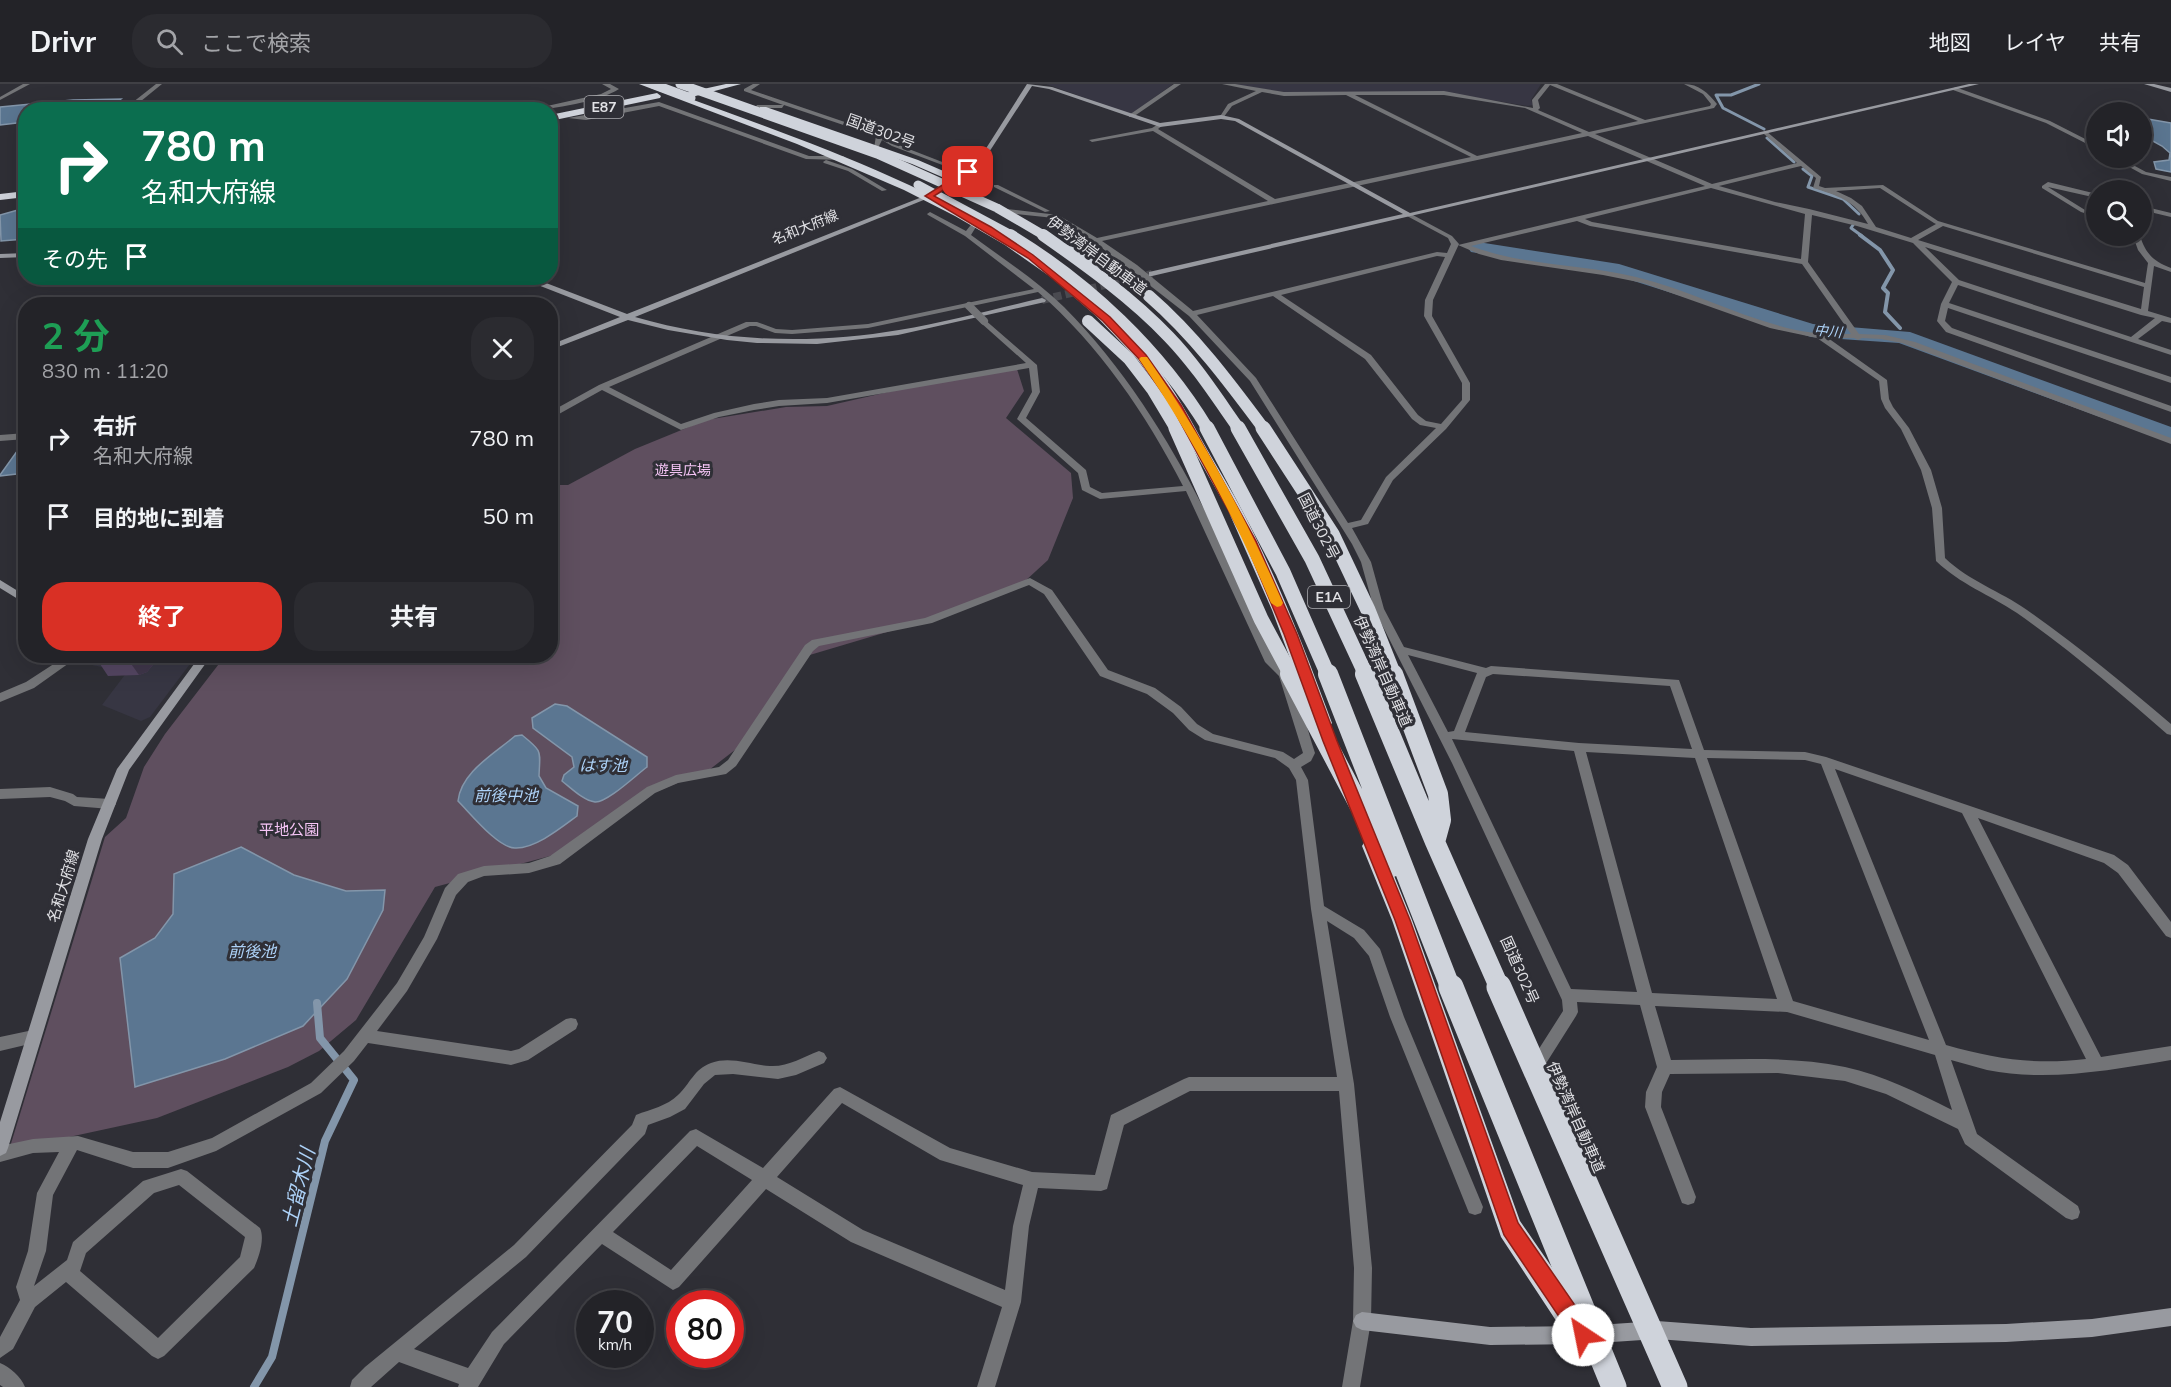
<!DOCTYPE html>
<html lang="ja">
<meta charset="utf-8">
<style>
:root{--surface:#232328;--page:#2b2b30;--text:#f1f3f6;--muted:#a3a4a8;--line:#404045;--accent:#d93025}
body{margin:0;font-family:Mulish,"Noto Sans JP",sans-serif;background:var(--page);color:var(--text);height:100vh;display:flex;flex-direction:column;font-size:22px;white-space:nowrap}
*{box-sizing:border-box;margin:0}
p{font-size:20px;color:var(--muted)}
.icon{flex:none;width:33px;height:33px;fill:none;stroke:currentColor;stroke-width:2;stroke-linecap:round;stroke-linejoin:round}
.map{position:relative;flex:1;overflow:hidden}
.side{position:absolute;left:18px;top:213px;width:540px;height:366px;display:flex;flex-direction:column;background:var(--surface);border-radius:24px;box-shadow:0 6px 24px #0002,0 0 0 2px var(--line)}
.side>*{flex:none}
.guide{position:absolute;left:18px;top:18px;width:540px;height:183px;border-radius:24px;box-shadow:0 6px 24px #0002,0 0 0 2px var(--line);background:#0b6e4f;color:#fff;overflow:hidden}
.fabs{position:absolute;left:2086px;top:18px;display:grid;gap:12px}
.fabs a{display:grid;place-items:center;width:66px;height:66px;border-radius:50%;background:var(--surface);box-shadow:0 6px 24px #0002,0 0 0 2px var(--line);font-size:30px}
.speed{position:absolute;left:576px;top:1206px;display:flex;gap:12px;font-size:30px;font-weight:700;text-align:center}
.speed>*{display:grid;place-content:center;width:78px;height:78px;border-radius:50%;background:var(--surface);box-shadow:0 6px 24px #0002,0 0 0 2px var(--line);line-height:1}
.speed small{font-size:15px;font-weight:400}
.speed .limit{border:9px solid #d22;background:#fff;color:#111}
.pin{position:absolute;display:grid;place-items:center;width:51px;height:51px;color:#fff;margin:-26px;border-radius:12px;box-shadow:0 3px 9px #0006}
.me{position:absolute;width:66px;margin:-33px;rotate:326deg;stroke-linejoin:round;filter:drop-shadow(0 0 4px #0008)}
.turn{display:flex;align-items:center;gap:21px;height:126px;padding:0 24px;font-size:27px}
.turn .icon{width:78px;height:78px;stroke-width:2.5}
.turn b{display:block;font-size:42px;line-height:51px}
.then{display:flex;align-items:center;height:57px;padding:0 24px;background:#0003;gap:12px;font-size:22px}
.round{display:grid;place-items:center;flex:none;width:63px;height:63px;border-radius:24px;background:var(--page)}
.head{display:flex;align-items:center;justify-content:space-between;height:102px;padding:0 24px}
h1{font-size:36px;font-weight:700;line-height:45px;color:#1e9e55}
.button{display:flex;gap:12px;margin-top:auto;padding:12px 24px}
.button a{flex:1;height:69px;border-radius:24px;background:var(--accent);color:#fff;font-size:24px;font-weight:700;line-height:69px;text-align:center}
.button a+a{background:var(--page);color:var(--text)}
ul{padding:0;list-style:none}
li{display:flex;align-items:center;gap:18px;height:78px;padding:0 24px}
li div{flex:1}
li b{display:block;font-size:22px}
li em{font-style:normal}
header{display:flex;align-items:center;gap:36px;box-sizing:border-box;height:84px;padding:0 30px;background:var(--surface);border-bottom:2px solid var(--line)}
header strong{font-size:28px}
nav{display:flex;gap:33px;margin-inline-start:auto;font-size:21px}
.search{width:420px;height:54px;background:var(--page);display:flex;align-items:center;gap:15px;box-sizing:border-box;padding:0 21px;border-radius:24px;color:var(--muted);font-size:22px}
.map>svg:first-child{display:block}
</style>
<header>
<strong>Drivr</strong>
<div class="search"><svg class="icon" aria-label="search" viewBox="0 0 24 24"><circle cx="10" cy="10" r="6"/><path d="M15 15l6 6"/></svg>ここで検索</div>
<nav><a>地図</a><a>レイヤ</a><a>共有</a></nav>
</header>
<div class="map">
<svg width="2171" height="1303" viewBox="0 0 2171 1303">
<rect width="100%" height="100%" fill="#2f2f36"/>
<path fill="#373643" d="M1046,0H1173L1133,29H1128Z
M1229,0H1541L1531,16L1533,21L1528,22L1441,8L1290,9Z
M106,572H196L150,633L141,637L102,621L127,588L92,581Z"/>
<path fill="#5f4f5f" d="M1017,285L1024,307L1006,334L1071,389L1073,414L1048,476L1024,498L961,526L803,573L744,659L709,686L653,709L565,768L435,803L356,936L319,967L288,983L157,1034L9,1066L105,753L126,734L144,683L165,650L225,572H550L551,401H568L635,365L706,336L786,323L827,322L910,303Z"/>
<path fill="#5b7691" stroke="#8396aa" stroke-width="1.5" d="M121,15L109,25L26,26L25,38L0,41V23L73,16Z
M2142,34L2171,39V88L2156,85L2154,78L2169,76L2170,69L2162,62L2142,51Z
M25,124V155L1,157L0,131Z
M25,356V389L0,392V391Z
M555,620L567,622L647,673V683C636,691 607,719 595,718C584,717 571,704 562,697L564,691L574,683L572,673L533,644L532,634Z
M522,651C543,668 540,666 539,692L546,704L578,722L577,732C562,743 535,765 515,764C498,764 470,729 458,717C461,688 494,670 515,652Z
M241,763L294,791L346,807L385,806L383,826L347,895L303,942L225,975L135,1003L120,874L155,854L173,830L174,790Z"/>
<g fill="none" stroke-linecap="round" stroke-linejoin="round">
<path stroke="#8396aa" stroke-width="3" d="M1759,0L1731,11H1716L1723,24L1764,45
M1767,54L1794,78
M1803,85L1812,92L1808,103L1843,115L1859,130
M1853,141L1851,144L1862,152"/>
<path stroke="#8396aa" stroke-width="4" d="M1860,151L1880,166L1893,186L1883,204L1888,209L1885,228L1900,244"/>
<path stroke="#8396aa" stroke-width="8" d="M254,1303L272,1273L325,1057L354,996L320,954L317,919"/>
<path fill="#5b7691" fill-rule="evenodd" d="M1478,158L1619,180L1813,240L1910,248L2171,343V359L1899,259L1811,253L1618,192L1471,168L1468,164L1471,160Z"/>
<path stroke="#4a4a50" stroke-width="8" stroke-dasharray="8 4" stroke-linecap="butt" d="M1042,216L1152,190"/>
<path fill="#737477" fill-rule="evenodd" d="M23,0H30L0,16V13Z
M156,0H162L130,26H123Z
M602,0H610L619,5C601,17 551,26 529,26L601,10L611,5Z
M753,0H760L751,6L880,50L896,60L950,81L945,82L892,62L882,56L878,64H874L876,52L784,21L782,24H755L757,21H783L744,7V5Z
M1174,0H1181L1133,33H1129V31Z
M1222,0H1235L1284,8L1444,7L1533,24L1532,16L1545,0H1557L1645,36L1710,22L1711,20L1703,10L1684,0C1699,0 1708,9 1717,20L1714,24L1595,50L1712,100L1797,79L1764,50L1766,47L1821,93L1819,102L1825,104L1883,101L1938,137L2145,199L2148,179L2138,166L2133,152H2140C2146,170 2153,177 2171,184V188L2154,182L2148,227L2171,234V239L2162,237L2138,255L2171,266V271L1958,201L1949,219L2171,293V299L1948,224L1945,237L1952,244L2171,322V328L1946,248L1937,237L1941,220L1952,198L1913,159L1857,142L1812,131L1808,178L1859,250L1885,251L1915,258L2171,354V360L1902,259L1881,255L1862,254L1858,256L1854,254H1828L1887,296L1889,315L1893,323L1909,344L1931,386L1942,424L1945,474C1969,497 2000,507 2027,526C2077,561 2124,600 2171,640V651L2167,650C2119,608 2070,566 2017,529C1990,511 1960,500 1936,477L1932,424L1921,386L1901,345L1885,324L1881,315L1879,297L1817,254L1770,244L1643,199L1603,191L1501,176L1479,170L1458,161L1705,102L1588,52L1102,157L1137,181L1193,227L1437,168L1447,169L1451,160L1448,154L1407,132V130H1411L1452,152L1459,160L1433,216L1432,232L1470,299V316L1446,345L1393,396L1368,440L1352,444L1371,478L1384,525L1404,563L1486,584L1491,582L1679,596L1704,666L1805,668L1826,673L2114,771L2128,781L2171,838V854L2166,852L2118,789L2104,779L1978,734L2101,973L2171,962V976C2111,986 2048,998 1987,986C1975,983 1963,979 1951,976L1977,1050L2078,1122L2080,1128L2078,1134L2072,1136L2066,1134L1965,1060L1958,1045L1886,1010L1845,997L1778,989L1670,990L1662,1008L1661,1023L1696,1113L1694,1119L1688,1121L1682,1119L1645,1023L1646,1008L1657,983L1640,921L1577,918L1578,928L1576,932L1545,981L1540,983L1535,981L1532,976L1535,971L1563,927L1562,916L1452,679L1374,525L1361,478L1352,460L1250,297L1189,232L1102,164L1054,134L1007,129L1004,127L1007,125L1058,131L1097,154L1268,117L1153,47L1092,58L1089,56L1152,44L1160,39L1163,41L1158,45L1275,115L1471,73L1346,11L1284,12L1262,8L1232,22L1223,34H1219L1228,20L1256,7ZM1550,1L1638,37L1589,48L1538,26L1540,24L1538,16ZM1355,11H1444L1525,24L1582,49L1477,72ZM1801,82L1816,94L1813,104C1836,111 1856,117 1868,140L1809,125L1775,118L1719,102ZM1711,104L1805,130L1801,175L1592,138L1585,135ZM1880,104L1934,139L1936,140L1911,154L1876,143L1862,122L1851,114L1836,107ZM1577,137L1590,142L1802,180L1851,250C1833,250 1814,250 1796,246C1741,234 1691,206 1636,193C1582,180 1524,182 1471,162ZM1943,142L2144,203L2141,225L1918,156ZM1925,163L2141,231L2155,234L2131,253L1959,196ZM1437,172L1445,173L1425,216L1424,232L1462,299V316L1441,340L1426,337L1418,331L1371,271L1281,211ZM1273,212L1365,275L1412,335L1420,341L1436,344L1386,393L1361,436L1348,439L1256,294L1197,231ZM1408,571L1477,589L1454,647L1448,648ZM1493,590L1670,602L1692,665L1579,659L1465,648L1486,593ZM1452,655L1574,667L1637,908L1571,905ZM1586,668L1695,674L1777,915L1652,909ZM1707,674L1805,676L1821,680L1929,956L1793,917ZM1835,685L1962,729L2086,975C2035,981 1995,975 1946,961ZM1655,922L1787,928L1935,971L1952,1026C1918,1009 1883,991 1845,983C1788,971 1729,976 1671,976Z
M1955,3L2050,37L2097,61V65L2046,39L1953,6Z
M659,18L809,72H843L846,74L843,76L806,75L659,22L586,36L568,34Z
M2113,74H2120L2146,88L2171,93V97L2142,90Z
M826,76L852,85L887,106L882,107L848,87L824,79L823,78Z
M2048,98L2097,110V114L2048,103L2085,126L2097,129V133L2081,128L2042,104V102Z
M994,101H998L1050,127L1045,128L994,103Z
M2142,122L2171,129V133L2150,128L2142,138V131L2145,127L2142,126Z
M930,128L966,147L974,137H978L979,138L971,151C1002,174 1036,196 1064,223C1148,308 1201,413 1250,521C1258,538 1265,558 1275,574C1279,581 1287,585 1290,591C1300,613 1307,645 1315,669L1311,677L1301,683L1308,696L1324,822L1364,846L1380,865L1404,933L1483,1123L1481,1129L1475,1131L1469,1129L1390,933L1369,872L1354,854L1327,837L1354,1000L1372,1184L1371,1237L1360,1303H1342L1353,1237L1354,1184L1339,1007H1190L1124,1041L1107,1105L1101,1107L1038,1104L1029,1142L1021,1218L995,1303H977L1002,1223L851,1158L766,1105L679,1203L673,1206L602,1160L504,1260L478,1303H458L459,1300L399,1278L371,1303H350L352,1296L365,1283L514,1161L632,1041L636,1031C651,1025 667,1022 678,1011C690,1000 694,985 711,979C731,972 750,981 770,982C788,983 803,973 819,967L824,969L827,974L824,979L796,991L778,995L733,990L715,991L704,1000L685,1025L670,1033L648,1041L645,1050L526,1173L414,1265L468,1284L492,1248L690,1047L696,1045L763,1084L834,1005L840,1003L950,1064L1032,1088L1095,1091L1111,1031L1184,995L1189,993H1337L1311,825L1296,696L1289,684L1275,674L1205,656L1189,646L1173,629L1147,610L1100,592L1044,510L1029,501L932,539L819,562L813,567L736,682L726,690L678,699L655,709L560,780L529,789L484,792L468,798L456,811L437,855L407,907L377,947L511,967L519,965L566,935L571,934L576,935L578,940L576,945L528,976L511,981L368,959L354,977L321,1009L216,1067L168,1084H133L77,1066L53,1111L46,1167L34,1202L67,1176L73,1158L143,1097L181,1085L187,1087L260,1144C265,1155 259,1173 254,1184L164,1272L158,1275L152,1272L66,1198L35,1223L13,1265L0,1274V1253L20,1216L16,1203L28,1167L37,1109L59,1068L33,1069L0,1078V1062L33,1055L78,1052L133,1068H168L212,1054L311,999L344,967L397,899L424,853L445,804L458,790L484,782L529,779L550,772L647,703L676,691L719,683L728,676L805,561L812,556L925,534L1030,494L1052,506L1108,586L1155,604L1181,623L1197,640L1213,650L1283,668L1294,675L1303,669L1279,592L1265,578L1186,407L1100,415L1082,406L1078,389L1017,335L1032,308L1029,284L827,319L779,322L754,326L719,333L681,346L602,306L550,335V328L599,301L746,238H757L776,245L792,246L868,240L1034,205L965,152L928,131L927,130ZM1038,208C1099,261 1146,330 1183,402L1102,409L1090,403L1086,386L1026,334L1040,308L1037,281L984,235H981V239L1026,279L827,314L779,316L754,320L714,329L681,340L609,303L750,242H756L775,249L792,250L868,244ZM842,1019L940,1076L1023,1101L1013,1142L1005,1206L863,1146L777,1093ZM697,1062L752,1096L671,1186L613,1148ZM179,1101L245,1153L240,1173L158,1254L80,1187L86,1169L154,1109Z
M26,349V355L0,357V351Z
M66,572H79L34,604L0,618V609L26,598Z
M50,703L73,710L77,713L110,715L114,717L116,720L114,723L110,725L74,722L65,717L50,713L0,715V705Z
M33,946L38,948L41,953L38,958L0,967V953Z
M0,1279C10,1283 21,1293 25,1303H3L0,1301Z"/>
<path fill="#989aa0" fill-rule="evenodd" d="M1027,0L1052,3L1160,39L1221,31L1239,35L1410,129L1969,0H1979L1152,192H1149V188L1403,130L1235,37L1221,35L1160,43L1049,5L1032,2L982,79L931,113L635,233C720,258 812,261 899,246C947,238 994,225 1042,214L1046,216L1045,218L898,251L817,260L757,259L727,256L668,246L628,236L550,266V261L620,233L525,196V194H533L627,230L927,111L978,77Z
M2144,0H2154L2171,4V8Z
M26,169V173L0,174V170Z
M0,496L26,512V520L0,504Z
M200,572H211L129,686L102,755L8,1064L6,1069L0,1072V1038L88,755L117,685Z
M2171,1224V1242L2092,1253L2006,1258L1751,1262L1657,1255L1583,1260L1490,1261L1362,1246L1356,1243L1353,1237L1356,1231L1362,1228L1490,1243L1583,1242L1657,1237L1751,1244L2006,1240L2092,1235Z"/>
<path fill="#cfd3db" fill-rule="evenodd" d="M639,0H651L685,12V9L726,0H741L688,14C855,75 1036,136 1153,278C1175,305 1191,337 1208,367C1223,393 1239,419 1252,446C1283,508 1308,574 1332,639L1329,643H1317L1314,639L1272,526L1227,424L1153,296L1137,275L1096,232L1052,194L1005,161L955,132L904,106L797,60Z
M657,9L661,12L660,14L550,37V31Z
M760,23H766L918,76L948,89L954,96L977,110L968,112L948,100L942,93L912,80L760,27Z
M26,107V113L0,116V110Z
M1068,161L1114,182L1155,212L1149,215L1145,214L1106,187L1064,166L1063,164Z
M1372,755L1379,757L1382,762L1412,836L1520,1137L1596,1247L1600,1257L1596,1267L1586,1271L1576,1267L1501,1153L1392,836L1362,762L1365,757Z"/>
<path stroke="#737477" stroke-width="8" d="M969,222L984,237"/>
<path stroke="#cfd3db" stroke-width="9" d="M653,0L691,14
M680,0L877,70L997,124L1045,152
M918,101L1013,152"/>
<path stroke="#cfd3db" stroke-width="12" d="M1010,151C1089,199 1160,266 1208,345
M1043,151C1087,182 1132,214 1169,253C1196,281 1217,314 1239,345
M1149,212C1194,251 1229,298 1264,345
M1088,237L1129,275L1152,305L1176,345"/>
<path stroke="#cfd3db" stroke-width="15" d="M1176,344L1261,535L1291,591
M1207,344L1283,488L1328,591
M1238,344L1312,475L1366,591
M1263,344L1332,450L1368,526L1394,591"/>
<path stroke="#cfd3db" stroke-width="20" d="M1290,590L1392,783
M1328,590L1451,905
M1365,590L1435,758L1500,905
M1393,590L1438,710L1441,736L1435,758"/>
<path stroke="#cfd3db" stroke-width="25" d="M1451,903L1614,1303
M1499,903L1675,1303"/>
</g>
<path fill="#544662" d="M160,572L147,588L139,591L108,592L96,574Z"/>
<path fill="#3f364a" d="M132,572H160L147,588L139,591L127,574Z"/>
<path fill="#635670" stroke="#776c82" stroke-width="1.5" d="M98,572H132L127,574H96Z"/>
<path fill="#d93025" stroke="#8d1f18" stroke-width="1.5" d="M966,86L972,88L934,112L991,143L1033,171L1110,233L1146,271L1181,321L1256,457L1297,550L1337,657L1410,836L1518,1139L1590,1243L1593,1251L1590,1258L1583,1261L1576,1258L1504,1151L1395,836L1323,657L1284,550L1245,457L1171,321L1139,275L1103,237L1028,174L925,112Z"/>
<path fill="#f59e0b" d="M1141,273H1147C1201,350 1246,433 1283,519L1281,522L1277,523L1271,519C1235,434 1192,352 1139,275Z"/>
<g text-anchor="middle" dominant-baseline="central" stroke-width="6" stroke-linejoin="round" paint-order="stroke">
<g fill="#2f2f36" stroke="#acacb0" stroke-width="1.5">
<rect x="584.5" y="12" width="39" height="22" rx="4.5"/>
<rect x="1308" y="502" width="42" height="22" rx="4.5"/>
</g>
<g font-size="14" font-weight="bold" fill="#e1e1e5">
<text x="604" y="23">E87</text>
<text x="1329" y="513">E1A</text>
</g>
<g font-size="14" fill="#e1e1e5" stroke="#2f2f36">
<text transform="translate(805 143) rotate(-22)">名和大府線</text>
</g>
<g font-size="14" font-style="italic" fill="#add2f8" stroke="#2f2f36">
<text transform="translate(1828 247) rotate(6)">中川</text>
</g>
<g font-size="14" fill="#f4c4f5" stroke="#2f2f36">
<text x="683" y="386">遊具広場</text>
</g>
<g font-size="15" fill="#e1e1e5" stroke="#2f2f36">
<text transform="translate(881 47) rotate(20)">国道302号</text>
<text transform="translate(1097 171) rotate(37)">伊勢湾岸自動車道</text>
<text transform="translate(1319 442) rotate(63)">国道302号</text>
<text transform="translate(1383 587) rotate(66)">伊勢湾岸自動車道</text>
<text transform="translate(63 802) rotate(-73)">名和大府線</text>
<text transform="translate(1520 886) rotate(66)">国道302号</text>
<text transform="translate(1576 1033) rotate(66)">伊勢湾岸自動車道</text>
</g>
<g font-size="15" fill="#f4c4f5" stroke="#2f2f36">
<text x="289" y="745">平地公園</text>
</g>
<g font-size="16" font-style="italic" fill="#add2f8" stroke="#2f2f36">
<text x="603" y="681">はす池</text>
<text x="506" y="711">前後中池</text>
<text x="252" y="867">前後池</text>
</g>
<g font-size="20" font-style="italic" fill="#add2f8" stroke="#2f2f36">
<text transform="translate(298 1103) rotate(-76)">土留木川</text>
</g>
</g>
</svg>
<div class="fabs">
<a><svg class="icon" aria-label="sound" viewBox="0 0 24 24"><path d="M4 9h4l5-4v14l-5-4H4zM17 9q2 3 0 6"/></svg></a>
<a><svg class="icon" aria-label="search" viewBox="0 0 24 24"><circle cx="10" cy="10" r="6"/><path d="M15 15l6 6"/></svg></a>
</div>
<div class="speed"><div>70<small>km/h</small></div><div class="limit">80</div></div>
<div class="pin" style="left:968px;top:88px;background:#d93025"><svg class="icon" aria-label="arrive" viewBox="0 0 24 24"><path d="M6 21V4h12l-3 4 3 4H6"/></svg></div>
<svg class="me" style="left:1583px;top:1251px" viewBox="-20 -20 40 40"><circle r="19" fill="#fff"/><path d="M0-13L10 11 0 6-10 11z" fill="#d93025"/></svg>
<div class="guide">
<div class="turn"><svg class="icon" aria-label="right" viewBox="0 0 24 24"><path d="M7 20v-9h11M14 6l5 5-5 5"/></svg><div><b>780 m</b>名和大府線</div></div>
<div class="then">その先<svg class="icon" aria-label="arrive" viewBox="0 0 24 24"><path d="M6 21V4h12l-3 4 3 4H6"/></svg></div>
</div>
<section class="side">
<div class="head"><div><h1>2 分</h1><p>830 m · 11:20</p></div><a class="round"><svg class="icon" aria-label="close" viewBox="0 0 24 24"><path d="M6 6l12 12M18 6L6 18"/></svg></a></div>
<ul>
<li><svg class="icon" aria-label="right" viewBox="0 0 24 24"><path d="M7 20v-9h11M14 6l5 5-5 5"/></svg><div><b>右折</b><p>名和大府線</p></div><em>780 m</em></li>
<li><svg class="icon" aria-label="arrive" viewBox="0 0 24 24"><path d="M6 21V4h12l-3 4 3 4H6"/></svg><div><b>目的地に到着</b></div><em>50 m</em></li>
</ul>
<div class="button"><a>終了</a><a>共有</a></div>
</section>
</div>
